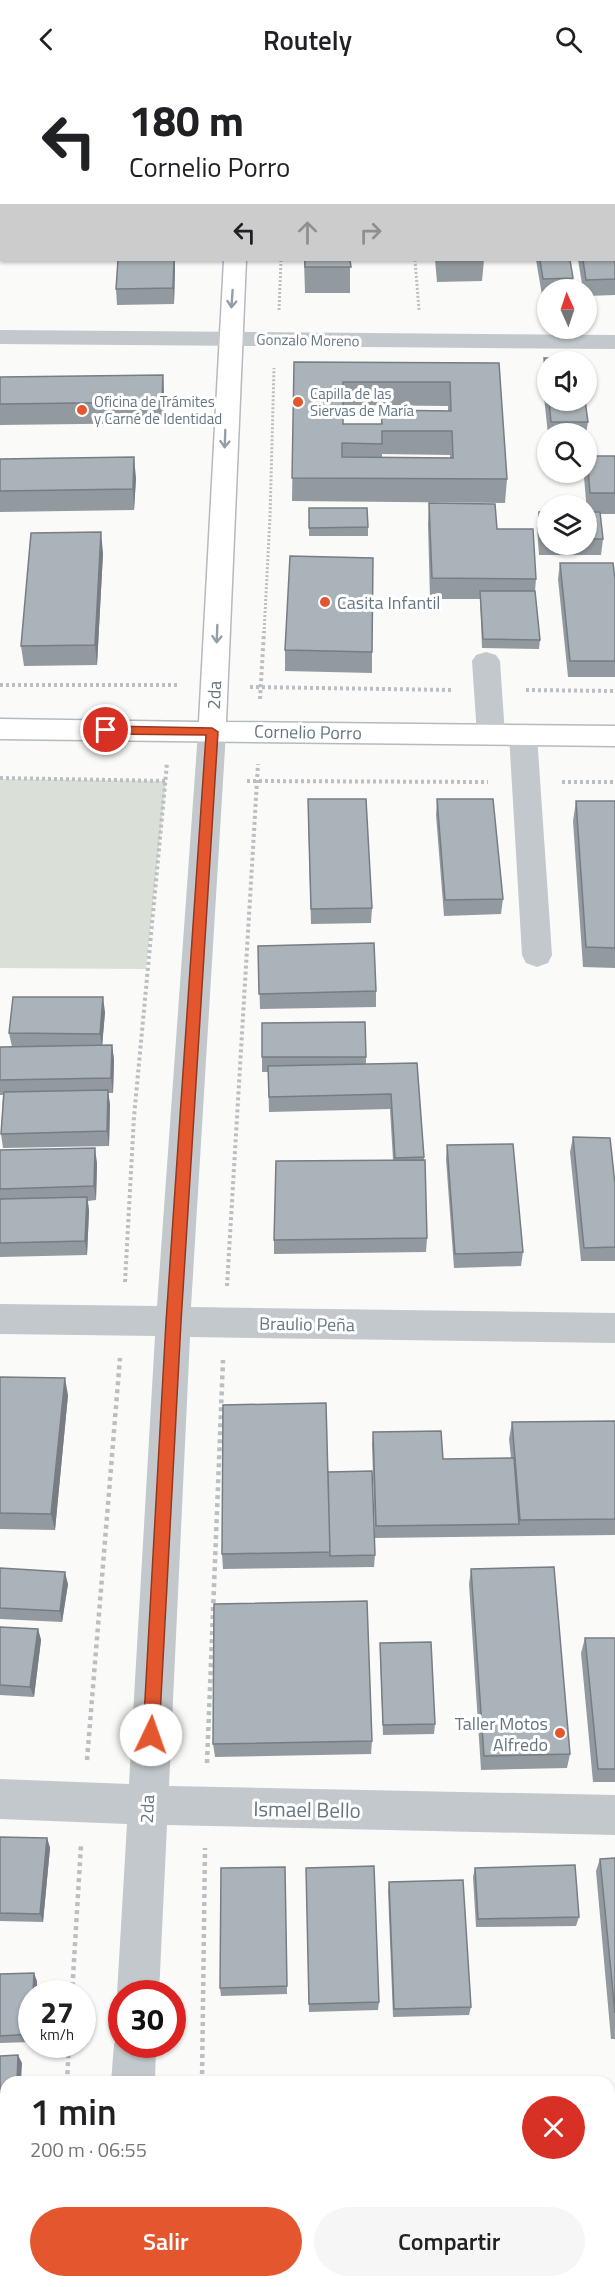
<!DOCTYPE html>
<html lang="es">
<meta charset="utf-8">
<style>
:root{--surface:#fff;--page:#f6f6f6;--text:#202124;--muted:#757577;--accent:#e4572e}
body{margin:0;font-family:"Titillium Web",sans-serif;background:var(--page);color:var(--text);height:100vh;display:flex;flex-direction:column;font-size:22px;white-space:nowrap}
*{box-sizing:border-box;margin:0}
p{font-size:20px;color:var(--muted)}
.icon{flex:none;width:33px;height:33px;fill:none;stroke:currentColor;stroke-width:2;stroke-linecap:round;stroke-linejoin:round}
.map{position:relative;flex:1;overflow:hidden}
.details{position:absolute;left:0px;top:1998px;width:615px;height:212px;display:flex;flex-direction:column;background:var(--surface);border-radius:18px 18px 0 0;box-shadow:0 2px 4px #0004}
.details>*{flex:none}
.guide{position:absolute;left:0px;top:0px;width:615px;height:183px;box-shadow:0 2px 4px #0004;background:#fff;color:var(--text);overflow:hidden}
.needle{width:39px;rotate:357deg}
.controls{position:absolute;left:537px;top:201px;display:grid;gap:12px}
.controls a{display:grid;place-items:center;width:60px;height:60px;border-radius:50%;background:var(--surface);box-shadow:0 2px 4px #0004;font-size:30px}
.speed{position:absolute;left:18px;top:1902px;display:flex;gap:12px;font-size:30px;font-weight:700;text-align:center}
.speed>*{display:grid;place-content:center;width:78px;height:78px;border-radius:50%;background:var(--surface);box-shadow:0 2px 4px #0004;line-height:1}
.speed small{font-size:15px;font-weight:400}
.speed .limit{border:9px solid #d22;background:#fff;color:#111}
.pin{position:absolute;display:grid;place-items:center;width:51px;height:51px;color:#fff;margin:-26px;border:3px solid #fff;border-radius:50%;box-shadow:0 2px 6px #0007}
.me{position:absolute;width:66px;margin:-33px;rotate:3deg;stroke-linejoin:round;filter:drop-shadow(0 0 4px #0008)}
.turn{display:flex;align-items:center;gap:21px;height:126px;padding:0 30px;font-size:27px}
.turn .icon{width:78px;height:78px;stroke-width:2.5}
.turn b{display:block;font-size:42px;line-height:51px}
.lanes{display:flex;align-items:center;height:57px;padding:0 30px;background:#0003;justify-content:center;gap:30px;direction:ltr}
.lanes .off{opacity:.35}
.round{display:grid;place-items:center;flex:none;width:63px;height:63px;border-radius:32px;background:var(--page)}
.summary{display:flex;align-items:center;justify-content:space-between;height:102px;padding:0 30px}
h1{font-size:36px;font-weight:600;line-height:45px}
.primary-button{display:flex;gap:12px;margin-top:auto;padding:12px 30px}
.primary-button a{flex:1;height:69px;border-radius:36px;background:var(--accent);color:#fff;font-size:24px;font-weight:600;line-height:69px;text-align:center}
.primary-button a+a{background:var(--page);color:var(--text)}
header{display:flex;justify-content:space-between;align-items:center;height:78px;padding:0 30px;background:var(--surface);font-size:27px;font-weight:600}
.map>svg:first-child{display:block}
</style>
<header><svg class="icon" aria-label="back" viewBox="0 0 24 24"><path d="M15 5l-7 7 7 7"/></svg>Routely<svg class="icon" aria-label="search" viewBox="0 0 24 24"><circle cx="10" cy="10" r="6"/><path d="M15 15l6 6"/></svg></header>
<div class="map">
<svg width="615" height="2209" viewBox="0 0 615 2209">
<rect width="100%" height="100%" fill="#fafaf8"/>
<path fill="#dadfd7" d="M0,701L166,703L146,891L0,890Z"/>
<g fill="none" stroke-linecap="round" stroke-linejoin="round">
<g stroke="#b5babe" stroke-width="3">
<path id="major" d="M236,0H256V2H236Z
M224,182H246L226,644L615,648V668L0,661V641L199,644Z"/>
</g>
<path stroke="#bbbfc2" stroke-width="3" stroke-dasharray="2 2" stroke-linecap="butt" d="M415,182L419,232
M279,232L281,182
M264,555L270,439L274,290"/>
<path stroke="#bbbfc2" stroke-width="4" stroke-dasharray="3 3" stroke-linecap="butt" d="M0,607H179
M250,609L452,612
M526,612L615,613
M260,621L264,553
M0,700L167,703
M247,703L488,704
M562,704H615
M125,1204L134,1039L167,685
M227,1208L258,686"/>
<path stroke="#bbbfc2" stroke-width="4.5" stroke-dasharray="4 4" stroke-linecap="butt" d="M87,1682L120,1280
M207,1685L223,1282
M72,1916L81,1767
M67,2004L69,1966
M202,2004L205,1770
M55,2204V2209
M200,2204V2209"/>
<path fill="#c3c8cc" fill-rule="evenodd" d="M131,0H162L130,2Z
M0,17H2V29H0Z
M0,252L615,257V271L0,266Z
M486,574L496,577L500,583L505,657L501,664L491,667L481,664L477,657L472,583L476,577Z
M212,644L222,647L226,654L191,1229L615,1235V1265L190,1259L169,1708L615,1717V1757L167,1747L159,1916H122V1927L117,1916L127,1746L0,1741V1701L129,1706L155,1258L0,1256V1226L157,1228L198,654L202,647Z
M523,647L533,650L537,657L552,877L548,885L537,889L526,885L522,877L509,657L513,650Z
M122,1950V1966H156L155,2004H111L114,1966Z
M100,2204H146L145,2209H99Z"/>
<use href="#major" fill="#fff" fill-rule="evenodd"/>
</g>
<path fill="#929a9f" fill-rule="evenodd" d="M614,101H615V144H614Z
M118,182H175L174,226L117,227L116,211Z
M304,182H350V215H305Z
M435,182H484L482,203L437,204Z
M536,182H570L573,200L572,212H548V217H542Z
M578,182H614L615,187V217L586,218V212H583Z
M544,280L548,284V322H585L588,344L586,356H548L542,301Z
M294,284L499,285L507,401L505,425L292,423ZM343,327L448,328V333L381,332V346H343ZM382,376L450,377V380L382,379Z
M163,297L164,318L163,345L0,347V299Z
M587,378H615V436H600L603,461L601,477H539L537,450L539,434H548V466H586V434H587L584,399L585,394H586Z
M0,381L136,400L134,432L0,434Z
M429,425L497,451L536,501L535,513L540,562L539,571L482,570L480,521H430L428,446Z
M309,430L368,449V458H309Z
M103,475L97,587L24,588L21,568Z
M560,485L615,501V599H568L558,501Z
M285,572L372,574V595L285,593Z
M437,721L503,821L501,836L444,838L436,737Z
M576,723H615V890L583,889L573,743Z
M308,737L372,830L371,845L311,846Z
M258,868L376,913V929L260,931Z
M105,934L102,967H112L114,982L113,1015H108L110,1027L109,1068L3,1070L1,1056L3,1017H0V1002L12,969L9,955Z
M262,979H366V986L417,985L424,1079L427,1160L426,1174L274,1176V1162L393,1082L390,1031L269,1034L268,994H262Z
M573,1059L615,1106V1183H581L570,1074Z
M447,1067L523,1174L521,1188L454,1190L446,1081Z
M0,1072L97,1085L96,1122L88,1123L89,1133L87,1177L0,1179Z
M0,1299L68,1317L55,1452L0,1451Z
M615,1343V1457L375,1460L372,1366L373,1354L443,1381L511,1380L509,1361L512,1344Z
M328,1394L375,1477L374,1489L223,1491L222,1476Z
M0,1490L68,1506L62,1544L0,1541Z
M471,1491L570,1676L567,1690L481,1692L469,1506Z
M0,1549L38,1551L41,1562L34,1619L0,1617Z
M585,1560H615V1704H593L581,1575Z
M380,1565L435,1646L434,1656L383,1657L380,1576Z
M372,1663L371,1676L215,1679L213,1666Z
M0,1759L47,1760L50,1770L43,1844L0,1843Z
M615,1780V1961H611L596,1793L600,1781Z
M285,1789L287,1916L221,1918L220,1910Z
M306,1790L379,1924L378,1932L309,1934Z
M475,1790L579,1839L576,1848L476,1849L473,1799Z
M389,1804L471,1929L469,1937L393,1939L388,1813Z
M0,1896L37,1903L32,1916V1964L0,1965Z
M0,1978L22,1985L6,2004V2042H0Z
M602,2204H609L615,2209H603Z"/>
<path fill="#777d82" d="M174,182L175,191L174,226L173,210Z
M163,297L164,318L163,345L162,324Z
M134,379L136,400L134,432L133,411Z
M101,454L103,475L97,587L95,567Z
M103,919L105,934L102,970L100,956Z
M112,967L114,982L113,1015L111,1000Z
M108,1012L110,1027L109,1068L107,1053Z
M95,1070L97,1085L96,1122L94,1108Z
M87,1119L89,1133L87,1177L85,1163Z
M65,1300L68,1317L55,1452L51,1436Z
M65,1494L68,1506L62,1544L60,1533Z
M38,1551L41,1562L34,1619L30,1609Z
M47,1760L50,1770L43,1844L40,1836Z
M34,1895L37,1903V1916H33Z
M18,1977L22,1985L21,2004H17Z"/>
<path fill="#aab3b9" stroke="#777d82" stroke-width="1.5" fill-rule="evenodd" d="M337,0H398V2H337Z
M515,0H545V2H515Z
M568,0H599L600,2H568Z
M614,101H615V128H614Z
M614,180L615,187V201L586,202L583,182H614Z
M118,182H174L173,210L116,211Z
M305,182H350L351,189H305Z
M540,182H570L573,200L543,201Z
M544,280H580V284H548V312Z
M294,284L499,285L507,401L292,400ZM343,304H450L451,333L381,332L382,346H343ZM382,353H452L453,380L342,379V365L382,366Z
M163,297L162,324L0,326V299Z
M549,322H585L588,344H551Z
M587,378H615V415H590Z
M134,379L133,411L0,413V381Z
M429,425L495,426L497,451H533L536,501L432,500Z
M309,430H367L368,449L309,450Z
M539,434H548V461H541Z
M586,434H600L603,461H586Z
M101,454L95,567L21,568L31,455Z
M290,478L373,480L372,574L285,572Z
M560,485H613L615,501V583H570Z
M480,513H535L540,562L483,561Z
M308,721H366L372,830L311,831Z
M437,721H493L503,821L445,822Z
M576,723H615V870L586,869Z
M374,865L376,913L259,916L258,868Z
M13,919H103L100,956L9,955Z
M365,944L366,979H262V945Z
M112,967L111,1000L0,1002V969Z
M417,985L424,1079L395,1080L391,1016L269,1019L268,988Z
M108,1012L107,1053L1,1056L4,1014Z
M573,1059L610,1060L615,1106V1169L584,1170Z
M513,1066L523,1174L455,1176L447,1067Z
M95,1070L94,1108L0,1111V1072Z
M425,1082L427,1160L274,1162L276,1083Z
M87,1119L85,1163L0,1165V1121Z
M0,1299L65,1300L51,1436L0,1435Z
M326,1325L330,1474L222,1476L223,1327Z
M615,1343V1441L520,1442L512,1344Z
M441,1353L443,1381L514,1380L519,1446L376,1448L373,1354Z
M372,1393L375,1477L330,1478L328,1394Z
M554,1489L570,1676L484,1678L471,1491Z
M0,1490L65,1494L60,1533L0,1530Z
M367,1523L372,1663L213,1666L214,1526Z
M0,1549L38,1551L30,1609L0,1607Z
M585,1560H615V1691H598Z
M431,1564L435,1646L383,1647L380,1565Z
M0,1759L47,1760L40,1836L0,1835Z
M615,1780V1935L600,1781Z
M575,1787L579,1839L478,1841L475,1790Z
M374,1788L379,1924L309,1926L306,1790Z
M285,1789L287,1908L220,1910L221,1790Z
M463,1802L471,1929L394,1931L389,1804Z
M34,1895L33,1916H32V1956L0,1958V1896Z
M18,1977L17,2004H6V2035H0V1978Z
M609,2111H615V2209H607V2204H609Z
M222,2204H344V2209H222Z
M422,2204H589L590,2209H422Z"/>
<defs><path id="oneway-shaft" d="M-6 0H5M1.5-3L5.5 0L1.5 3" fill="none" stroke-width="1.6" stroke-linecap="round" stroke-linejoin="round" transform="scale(1.5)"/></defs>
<g stroke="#939fa8">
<use href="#oneway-shaft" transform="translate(232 221) rotate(94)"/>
<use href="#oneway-shaft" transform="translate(225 361) rotate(92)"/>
<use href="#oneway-shaft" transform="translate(217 556) rotate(92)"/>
</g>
<path fill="#e4572e" stroke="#94391e" stroke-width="1.5" d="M106,648L212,650L218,654L181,1244L159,1657L157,1663L151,1665L146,1663L143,1657L166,1244L206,657L106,656L101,652Z"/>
<g fill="#e4572e" stroke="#fff" stroke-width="2">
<circle cx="298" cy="324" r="6"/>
<circle cx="82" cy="332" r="6"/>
<circle cx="325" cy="524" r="6"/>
<circle cx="560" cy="1655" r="6"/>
</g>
<g text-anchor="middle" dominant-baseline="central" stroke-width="6" stroke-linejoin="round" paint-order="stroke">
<g font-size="15" fill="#657683" stroke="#fff">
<text transform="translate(308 262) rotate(1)">Gonzalo Moreno</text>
</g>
<g font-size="15" fill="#657683" stroke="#fff" text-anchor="start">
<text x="310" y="315">Capilla de las<tspan x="310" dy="17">Siervas de María</tspan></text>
<text x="94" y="323">Oficina de Trámites<tspan x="94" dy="17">y Carné de Identidad</tspan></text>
</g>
<g font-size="18" fill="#657683" stroke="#fff" text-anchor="start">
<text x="337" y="524">Casita Infantil</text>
<text x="548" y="1645" text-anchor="end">Taller Motos<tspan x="548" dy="21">Alfredo</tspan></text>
</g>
<g font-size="18" fill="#657683" stroke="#fff">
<text transform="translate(214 617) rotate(-87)">2da</text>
<text transform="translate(308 654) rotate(1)">Cornelio Porro</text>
<text transform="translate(307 1246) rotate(1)">Braulio Peña</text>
<text transform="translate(147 1731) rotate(-87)">2da</text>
</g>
<g font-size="21" fill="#657683" stroke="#fff">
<text transform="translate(307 1731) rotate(1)">Ismael Bello</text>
</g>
</g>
</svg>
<div class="controls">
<a><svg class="needle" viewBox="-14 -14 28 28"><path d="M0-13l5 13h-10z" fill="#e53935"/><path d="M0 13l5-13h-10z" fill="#757577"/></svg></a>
<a><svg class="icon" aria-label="sound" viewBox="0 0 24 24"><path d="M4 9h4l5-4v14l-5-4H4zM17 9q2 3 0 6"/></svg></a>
<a><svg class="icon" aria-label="search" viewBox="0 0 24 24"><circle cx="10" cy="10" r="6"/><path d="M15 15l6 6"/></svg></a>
<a><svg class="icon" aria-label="layers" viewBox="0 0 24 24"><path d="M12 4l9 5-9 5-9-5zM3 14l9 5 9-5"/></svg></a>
</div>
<div class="speed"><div>27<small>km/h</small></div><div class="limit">30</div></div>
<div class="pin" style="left:106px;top:652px;background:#d93025"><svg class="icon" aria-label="arrive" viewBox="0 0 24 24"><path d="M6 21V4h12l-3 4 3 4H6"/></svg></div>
<svg class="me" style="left:151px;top:1657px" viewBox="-20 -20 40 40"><circle r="19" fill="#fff"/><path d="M0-13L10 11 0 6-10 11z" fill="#e4572e"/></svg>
<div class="guide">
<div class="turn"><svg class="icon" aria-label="left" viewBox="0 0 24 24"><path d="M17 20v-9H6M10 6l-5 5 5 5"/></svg><div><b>180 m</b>Cornelio Porro</div></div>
<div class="lanes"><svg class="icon" aria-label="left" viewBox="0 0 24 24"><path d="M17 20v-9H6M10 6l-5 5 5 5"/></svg><svg class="icon off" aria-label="ahead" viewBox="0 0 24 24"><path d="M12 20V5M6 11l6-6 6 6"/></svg><svg class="icon off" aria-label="right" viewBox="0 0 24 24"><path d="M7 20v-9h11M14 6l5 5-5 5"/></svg></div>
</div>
<section class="details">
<div class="summary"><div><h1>1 min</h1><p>200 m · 06:55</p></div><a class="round" style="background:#d93025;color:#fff"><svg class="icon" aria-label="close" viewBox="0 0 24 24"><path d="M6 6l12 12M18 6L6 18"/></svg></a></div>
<div class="primary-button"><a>Salir</a><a>Compartir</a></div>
</section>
</div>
